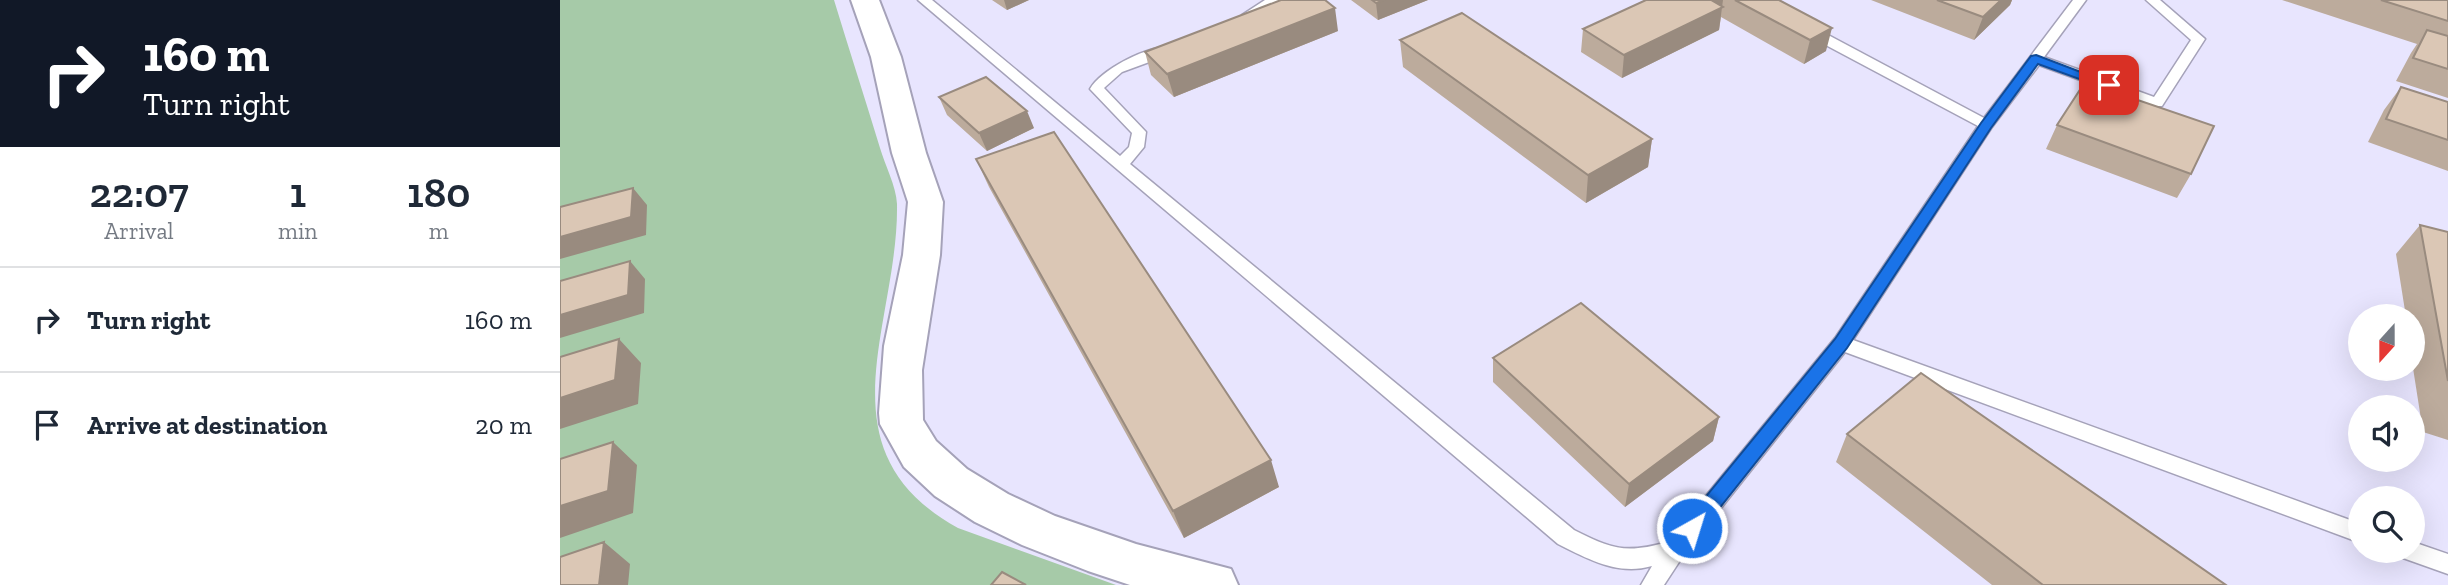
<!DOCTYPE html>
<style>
:root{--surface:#fff;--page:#f6f6f7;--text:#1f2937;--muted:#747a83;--line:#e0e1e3}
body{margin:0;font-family:"Zilla Slab",serif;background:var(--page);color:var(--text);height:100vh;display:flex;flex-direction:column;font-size:26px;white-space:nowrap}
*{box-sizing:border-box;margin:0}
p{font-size:23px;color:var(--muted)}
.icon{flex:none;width:38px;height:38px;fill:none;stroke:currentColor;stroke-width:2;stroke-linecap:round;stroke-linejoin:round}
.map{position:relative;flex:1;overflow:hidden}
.details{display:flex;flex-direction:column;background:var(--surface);width:560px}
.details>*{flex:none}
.top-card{background:#111827;color:#fff;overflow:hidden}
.needle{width:46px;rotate:201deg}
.controls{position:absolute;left:1788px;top:304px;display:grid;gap:14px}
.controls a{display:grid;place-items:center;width:77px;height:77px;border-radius:50%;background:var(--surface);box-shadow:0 7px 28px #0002;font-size:35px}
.pin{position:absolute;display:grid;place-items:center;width:60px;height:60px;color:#fff;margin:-30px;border-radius:14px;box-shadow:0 4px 10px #0006}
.me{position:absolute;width:77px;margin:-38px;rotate:39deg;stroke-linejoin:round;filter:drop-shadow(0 0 5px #0008)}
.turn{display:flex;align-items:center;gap:24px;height:147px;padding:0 28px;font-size:32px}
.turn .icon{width:91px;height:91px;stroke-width:2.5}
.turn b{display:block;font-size:49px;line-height:60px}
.eta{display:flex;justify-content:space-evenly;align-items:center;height:119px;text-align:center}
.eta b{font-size:42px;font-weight:600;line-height:49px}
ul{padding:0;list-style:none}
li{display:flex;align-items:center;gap:21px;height:105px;padding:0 28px;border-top:2px solid var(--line)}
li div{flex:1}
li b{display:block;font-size:26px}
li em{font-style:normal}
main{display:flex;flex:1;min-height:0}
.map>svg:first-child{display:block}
</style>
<main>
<section class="details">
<div class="top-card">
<div class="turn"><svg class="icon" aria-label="right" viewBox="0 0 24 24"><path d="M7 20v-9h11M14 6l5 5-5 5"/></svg><div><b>160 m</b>Turn right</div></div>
</div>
<div class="eta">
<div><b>22:07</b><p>Arrival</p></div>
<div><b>1</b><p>min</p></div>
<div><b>180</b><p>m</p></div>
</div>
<ul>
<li><svg class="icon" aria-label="right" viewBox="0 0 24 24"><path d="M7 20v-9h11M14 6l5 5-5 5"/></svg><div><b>Turn right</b></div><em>160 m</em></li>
<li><svg class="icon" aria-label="arrive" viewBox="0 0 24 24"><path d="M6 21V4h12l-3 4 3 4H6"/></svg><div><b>Arrive at destination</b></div><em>20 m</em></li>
</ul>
</section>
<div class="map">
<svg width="1888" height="585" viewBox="0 0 1888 585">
<rect width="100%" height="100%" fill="#e8e5fe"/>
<path fill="#a6caa8" d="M0,0H274C289,49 305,99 320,148C325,165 336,186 337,204C339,324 257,450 398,528L556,585H0Z"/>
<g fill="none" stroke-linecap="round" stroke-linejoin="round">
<g stroke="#a5a2b9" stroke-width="3">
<path id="service" d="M358,0H372L560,156L569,147L572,133L530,89C541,70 589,44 611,48V54L562,72L544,88L586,132L584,147L570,164L1014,530C1052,549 1065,554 1108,542L1275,338L1418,126L1245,34V28H1255L1424,118L1513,0H1526L1484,57L1594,97L1631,40L1586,0H1600L1645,39L1602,106H1592L1479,65L1432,127L1293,340L1801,524V543L1285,352L1123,556L1104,585H1081L1092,566C1058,576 1028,559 998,544Z
M705,0H719L692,21H682V15Z
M1853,542L1888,554V574L1843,558L1840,551H1853Z"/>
</g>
<g stroke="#a5a2b9" stroke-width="4">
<path id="tertiary" d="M291,0H319L341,57L366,153L383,202L380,255L362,370L363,420L376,441L407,469L448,494L495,516L576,544L671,569L678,585H570L528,571L462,545L415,522L375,496L344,467L320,424L319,413L324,346L343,255L348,202L332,153L311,57Z"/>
</g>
<use href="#service" fill="#fff" fill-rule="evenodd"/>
<use href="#tertiary" fill="#fff" fill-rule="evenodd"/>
</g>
<path fill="#bcab9c" d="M432,0H469L447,10Z
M791,0H868L818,20Z
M1086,0H1219L1266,51L1244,64L1161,17L1159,30L1062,78L1021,52L1023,29Z
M1311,0H1452L1450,5L1414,40Z
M1722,0H1888V98L1836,81L1851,53L1857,44Z
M778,31L614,97L591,75L585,52Z
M840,40L1092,139L1088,167L1026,203L843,67Z
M1841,87L1888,102V171L1808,142L1824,110Z
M379,97L474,128L427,151L387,115Z
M1497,125L1631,174L1617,198L1486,149Z
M416,159L719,487L624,538L429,187Z
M1860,225L1888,232V440L1863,432L1853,368V317H1846L1836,254Z
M933,358L1159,417L1153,441L1065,507L933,382Z
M1287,434L1666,585H1432L1276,462Z"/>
<path fill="#998b7f" d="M444,0H469L447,10Z
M825,0H868L818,20L816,3Z
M1151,0H1163L1159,30L1062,78L1064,55Z
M1441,0H1452L1450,5L1414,40L1423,17Z
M775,8L778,31L614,97L607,74Z
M1272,28L1266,51L1244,64L1250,40Z
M467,111L474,128L427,151L419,133Z
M1092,139L1088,167L1026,203L1028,175Z
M73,188L87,205L86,235L0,259V237Z
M70,261L85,279L84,313L0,338V315Z
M59,339L81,363L78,404L0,429V398Z
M1159,417L1153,441L1065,507L1069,484Z
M53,442L77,465L73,513L0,538V506Z
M711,460L719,487L624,538L613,511Z
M44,542L70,564L68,585H39Z"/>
<path fill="#dbc7b5" stroke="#998b7f" stroke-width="2" d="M721,0H765L775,8L607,74L585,52Z
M812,0H825L816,3Z
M1086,0H1151L1163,7L1064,55L1023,29Z
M1175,0H1219L1272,28L1250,40Z
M1377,0H1441L1423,17Z
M1821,0H1888V21Z
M902,13L1092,139L1028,175L840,40Z
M1867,30L1888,36V69L1853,58Z
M426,77L467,111L419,133L379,97Z
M1525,82L1654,126L1631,174L1497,125Z
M1841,87L1888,102V140L1826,119Z
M494,132L711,460L613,511L416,159Z
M73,188L71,217L0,237V207Z
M1860,225L1888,232V381Z
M70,261L68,295L0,315V281Z
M1021,303L1159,417L1069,484L933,358Z
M59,339L55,380L0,398V357Z
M1361,373L1666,585H1483L1287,434Z
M53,442L48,491L0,506V459Z
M44,542L39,585H0V557Z
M442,572L466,585H431Z"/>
<path fill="#1a73e8" stroke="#114b97" stroke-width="2" d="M1476,55L1555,85L1553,88H1544L1478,64L1431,128L1287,348L1139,534L1132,537L1125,534L1122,528L1125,522L1275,339L1421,123L1471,56Z"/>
</svg>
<div class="controls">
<a><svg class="needle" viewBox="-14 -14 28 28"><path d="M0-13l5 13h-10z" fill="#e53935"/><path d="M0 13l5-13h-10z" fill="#747a83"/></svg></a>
<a><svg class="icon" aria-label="sound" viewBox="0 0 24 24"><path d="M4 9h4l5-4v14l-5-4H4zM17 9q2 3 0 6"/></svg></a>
<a><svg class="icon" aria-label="search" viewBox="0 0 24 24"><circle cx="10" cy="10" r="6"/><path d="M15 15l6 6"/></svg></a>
</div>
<div class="pin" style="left:1549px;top:85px;background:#d93025"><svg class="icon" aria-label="arrive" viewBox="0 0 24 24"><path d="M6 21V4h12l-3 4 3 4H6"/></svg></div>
<svg class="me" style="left:1132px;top:528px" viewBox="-20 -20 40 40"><circle r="17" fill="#1a73e8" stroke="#fff" stroke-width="3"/><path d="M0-11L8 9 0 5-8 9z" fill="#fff"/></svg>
</div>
</main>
